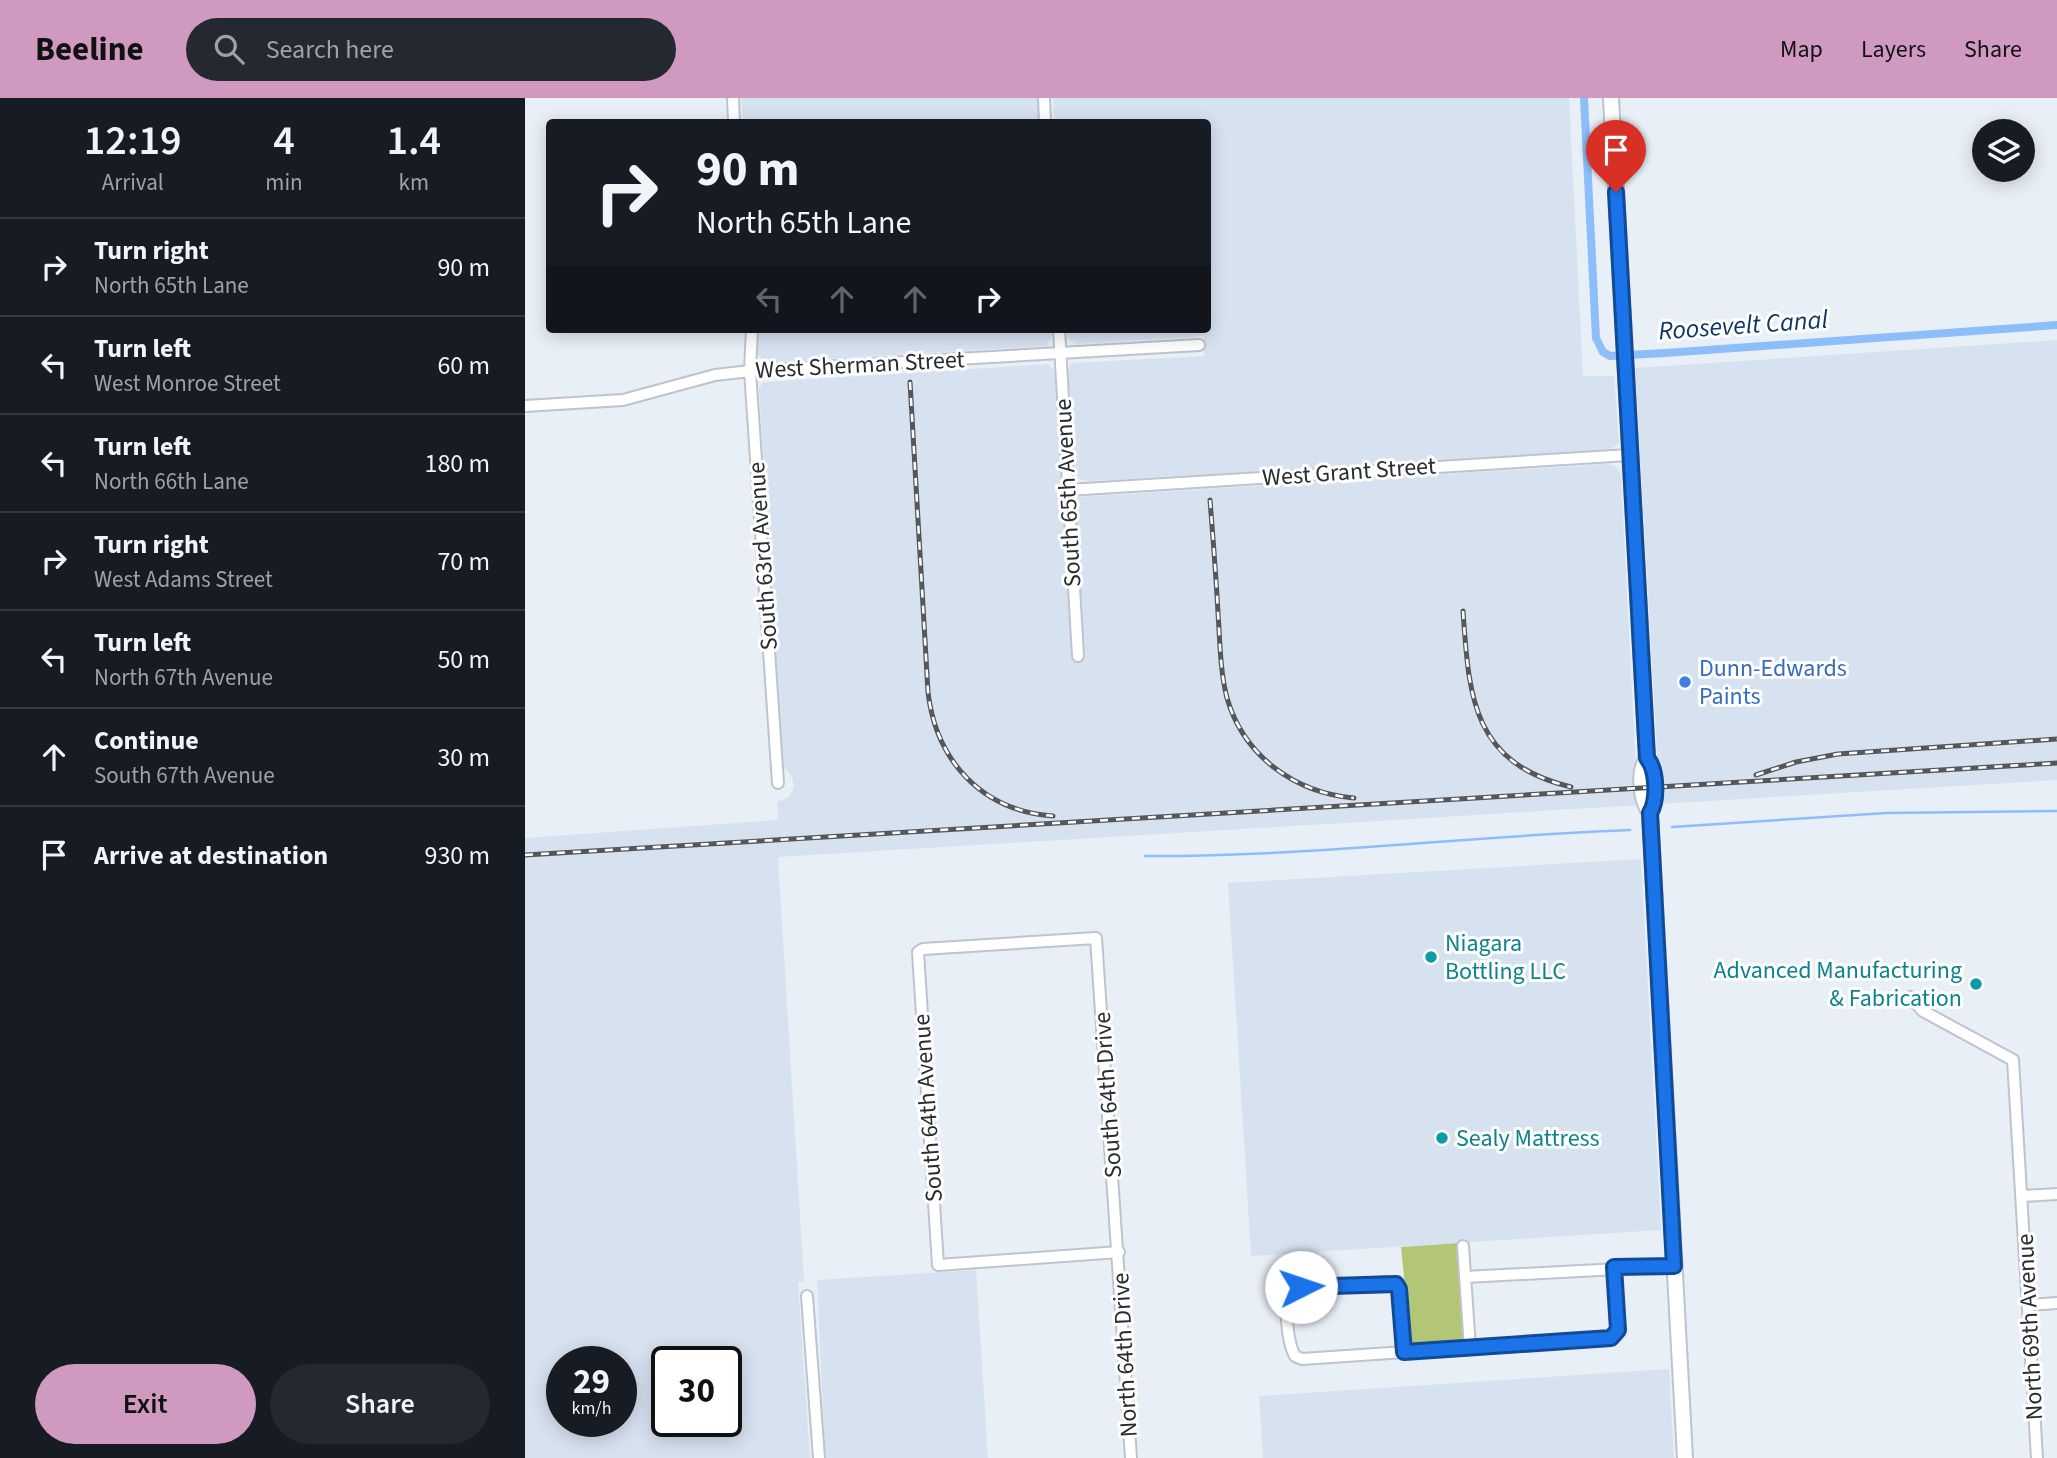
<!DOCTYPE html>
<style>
:root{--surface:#171b24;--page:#242831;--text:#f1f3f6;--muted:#9ea1a6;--line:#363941;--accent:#cf99c0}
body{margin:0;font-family:"Source Sans 3",sans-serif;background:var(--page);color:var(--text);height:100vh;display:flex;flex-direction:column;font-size:26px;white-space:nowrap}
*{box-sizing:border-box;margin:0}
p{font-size:23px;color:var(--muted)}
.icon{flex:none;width:38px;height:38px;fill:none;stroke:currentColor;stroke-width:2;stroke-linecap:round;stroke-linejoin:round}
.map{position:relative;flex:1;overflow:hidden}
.drawer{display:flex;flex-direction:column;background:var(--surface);width:525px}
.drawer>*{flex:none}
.top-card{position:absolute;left:21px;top:21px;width:665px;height:214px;border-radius:7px;box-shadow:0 4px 18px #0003;background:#171b24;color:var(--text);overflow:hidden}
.tools{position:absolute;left:1447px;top:21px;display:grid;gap:14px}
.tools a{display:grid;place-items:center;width:63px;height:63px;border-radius:50%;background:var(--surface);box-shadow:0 4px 18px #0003;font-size:35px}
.speed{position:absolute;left:21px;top:1248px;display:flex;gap:14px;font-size:35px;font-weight:700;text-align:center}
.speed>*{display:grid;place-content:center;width:91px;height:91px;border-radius:50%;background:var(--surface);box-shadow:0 4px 18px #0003;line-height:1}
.speed small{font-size:18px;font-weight:400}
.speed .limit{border:4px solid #111;border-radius:10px;background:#fff;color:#111}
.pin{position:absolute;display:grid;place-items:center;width:60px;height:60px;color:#fff;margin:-72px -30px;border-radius:50% 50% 50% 0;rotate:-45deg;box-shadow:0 0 7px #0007}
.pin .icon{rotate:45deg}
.me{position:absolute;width:77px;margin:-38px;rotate:86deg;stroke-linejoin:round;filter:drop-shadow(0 0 5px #0008)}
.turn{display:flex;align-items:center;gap:24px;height:147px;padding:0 35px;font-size:32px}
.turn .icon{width:91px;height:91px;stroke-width:2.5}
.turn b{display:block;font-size:49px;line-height:60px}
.lanes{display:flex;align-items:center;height:66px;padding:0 35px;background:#0003;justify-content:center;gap:35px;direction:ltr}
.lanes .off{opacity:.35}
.eta{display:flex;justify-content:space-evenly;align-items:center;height:119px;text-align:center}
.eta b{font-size:42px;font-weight:600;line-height:49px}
.primary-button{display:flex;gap:14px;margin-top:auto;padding:14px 35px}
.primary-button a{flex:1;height:80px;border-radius:42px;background:var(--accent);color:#111;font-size:28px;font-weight:600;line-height:80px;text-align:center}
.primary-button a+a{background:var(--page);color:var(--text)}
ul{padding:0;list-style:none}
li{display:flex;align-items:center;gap:21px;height:98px;padding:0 35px;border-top:2px solid var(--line)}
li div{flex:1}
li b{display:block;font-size:26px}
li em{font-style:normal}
header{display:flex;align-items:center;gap:42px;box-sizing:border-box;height:98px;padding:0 35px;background:var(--accent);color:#111}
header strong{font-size:33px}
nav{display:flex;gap:38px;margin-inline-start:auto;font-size:24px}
.search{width:490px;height:63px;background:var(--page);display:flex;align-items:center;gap:18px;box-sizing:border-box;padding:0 24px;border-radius:38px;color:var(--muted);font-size:26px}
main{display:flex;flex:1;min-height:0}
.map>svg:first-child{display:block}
</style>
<header>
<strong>Beeline</strong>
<div class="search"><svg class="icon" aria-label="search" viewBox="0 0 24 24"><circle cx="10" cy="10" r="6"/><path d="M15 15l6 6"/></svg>Search here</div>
<nav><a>Map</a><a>Layers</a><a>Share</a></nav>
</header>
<main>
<section class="drawer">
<div class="eta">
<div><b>12:19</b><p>Arrival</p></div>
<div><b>4</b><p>min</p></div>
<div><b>1.4</b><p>km</p></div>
</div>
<ul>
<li><svg class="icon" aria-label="right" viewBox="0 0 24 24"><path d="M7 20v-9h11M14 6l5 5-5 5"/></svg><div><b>Turn right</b><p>North 65th Lane</p></div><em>90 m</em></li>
<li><svg class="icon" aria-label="left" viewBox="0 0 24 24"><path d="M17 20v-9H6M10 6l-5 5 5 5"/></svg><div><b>Turn left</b><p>West Monroe Street</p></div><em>60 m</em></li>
<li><svg class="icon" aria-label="left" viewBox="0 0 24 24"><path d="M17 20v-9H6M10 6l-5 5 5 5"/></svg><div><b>Turn left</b><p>North 66th Lane</p></div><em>180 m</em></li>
<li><svg class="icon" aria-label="right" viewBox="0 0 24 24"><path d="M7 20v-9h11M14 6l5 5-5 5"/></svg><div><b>Turn right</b><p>West Adams Street</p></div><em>70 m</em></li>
<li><svg class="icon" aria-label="left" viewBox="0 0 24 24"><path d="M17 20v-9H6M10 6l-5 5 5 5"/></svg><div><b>Turn left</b><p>North 67th Avenue</p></div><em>50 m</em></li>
<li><svg class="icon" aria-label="ahead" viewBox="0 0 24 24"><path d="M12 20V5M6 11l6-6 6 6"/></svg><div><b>Continue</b><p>South 67th Avenue</p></div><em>30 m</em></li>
<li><svg class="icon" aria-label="arrive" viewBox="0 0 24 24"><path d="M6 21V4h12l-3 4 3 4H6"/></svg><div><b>Arrive at destination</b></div><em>930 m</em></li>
</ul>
<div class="primary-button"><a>Exit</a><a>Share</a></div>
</section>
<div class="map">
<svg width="1532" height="1360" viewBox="0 0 1532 1360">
<rect width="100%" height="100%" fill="#e8eff7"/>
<path fill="#d7e2f1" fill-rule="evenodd" d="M216,0H513L515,24H218Z
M528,0H1044L1058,278H1089L1094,345L1084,353L566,383L554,381L550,375L543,272L546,265L679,258V238L551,246L542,239L541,231H682V24H529Z
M231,231H527V237L522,248L244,264L233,258Z
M1532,242V682L253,759L279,1183L273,1184L285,1360H0V740L253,722L252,704L264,699L269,689L267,679L257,666L234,291L238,284L523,266L530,274L537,400L1083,366L1090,368L1096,376L1111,673L1133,670L1110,270ZM37,1264H96V1323H37ZM142,1264H201V1323H142Z
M1116,761L1136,1132L726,1158L703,785Z
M451,1172L463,1360H300L292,1182Z
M1144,1271L1149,1360H738L734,1298Z"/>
<path fill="#b3c676" d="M934,1145L939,1242L936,1245L886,1248L876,1149Z"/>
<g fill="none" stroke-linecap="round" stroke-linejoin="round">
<path stroke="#8ebefa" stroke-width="2.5" d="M1147,729L1361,715L1532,713
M620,758C782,759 943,738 1105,732"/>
<path stroke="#8ebefa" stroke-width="8" d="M1059,0L1071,240L1078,254L1085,258L1140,255L1532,227"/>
<g stroke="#bec4cc" stroke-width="14">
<path id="minor" d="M208,0L209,24
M519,0L520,24
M227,231L225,273L253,685
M534,231L553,558
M0,308L98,302L190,277L225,273L674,247
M543,392L1104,357
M1385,899L1398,913L1488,962L1512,1360
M1497,1098L1532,1096
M938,1148L945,1250
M594,1154L413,1167L393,854L398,851L571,840L606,1360
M940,1179L1149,1168
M282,1198L294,1360
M1503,1207L1532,1205
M879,1254L874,1191L871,1186L861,1184L765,1192C759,1208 762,1244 770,1258L777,1261L1086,1240L1093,1232L1089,1169"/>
</g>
<g stroke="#bec4cc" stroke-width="18">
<path id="major" d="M1086,0L1122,660C1113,674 1115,701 1125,715L1160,1360
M1122,660C1132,672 1133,702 1125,715"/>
</g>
<use href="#minor" stroke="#fff" stroke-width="10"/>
<use href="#major" stroke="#fff" stroke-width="14"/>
<g stroke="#54575b" stroke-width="5">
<path id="rail" d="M385,284L403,594C411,663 457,713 528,718
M685,402C688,440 691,477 693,515C695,543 695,573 702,600C719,659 771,695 829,700
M938,513C944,599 947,665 1046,689
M1231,677L1271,664L1313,656L1532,641
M0,757L1532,665"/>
</g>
<use href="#rail" stroke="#fff" stroke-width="2.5" stroke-dasharray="8" stroke-linecap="butt"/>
</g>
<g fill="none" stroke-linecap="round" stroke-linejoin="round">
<g stroke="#114b97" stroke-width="18">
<path id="route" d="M776,1189L871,1186L874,1191L879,1254L1086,1240L1093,1232L1089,1169L1149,1168L1125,715C1133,702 1132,672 1122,660L1091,94"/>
</g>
<use href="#route" stroke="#1a73e8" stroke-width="12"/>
</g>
<circle fill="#3f7fe0" stroke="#fff" stroke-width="2.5" cx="1160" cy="584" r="7"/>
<g fill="#0f9aa8" stroke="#fff" stroke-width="2.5">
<circle cx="906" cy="859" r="7"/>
<circle cx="1451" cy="886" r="7"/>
<circle cx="917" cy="1040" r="7"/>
</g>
<g text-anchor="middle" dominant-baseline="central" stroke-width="6" stroke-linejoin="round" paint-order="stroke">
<g font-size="24" fill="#2a2c2f" stroke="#fff">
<text transform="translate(335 267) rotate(-3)">West Sherman Street</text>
<text transform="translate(824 374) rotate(-4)">West Grant Street</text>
<text transform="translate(543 395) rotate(-93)">South 65th Avenue</text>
<text transform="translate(238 458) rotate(-94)">South 63rd Avenue</text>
<text transform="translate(583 997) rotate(-94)">South 64th Drive</text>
<text transform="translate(403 1010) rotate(-94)">South 64th Avenue</text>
<text transform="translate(1505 1229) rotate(-93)">North 69th Avenue</text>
<text transform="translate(600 1257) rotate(-93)">North 64th Drive</text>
</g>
<g font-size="24" fill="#366cbe" stroke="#fff" text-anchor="start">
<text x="1174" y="570">Dunn-Edwards<tspan x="1174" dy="28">Paints</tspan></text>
</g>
<g font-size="24" fill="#0d838f" stroke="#fff" text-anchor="start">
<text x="920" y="845">Niagara<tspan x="920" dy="28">Bottling LLC</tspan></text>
<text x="1437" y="872" text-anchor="end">Advanced Manufacturing<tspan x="1437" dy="28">&amp; Fabrication</tspan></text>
<text x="931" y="1040">Sealy Mattress</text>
</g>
<g font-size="26" font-style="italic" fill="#0e3766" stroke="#fff">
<text transform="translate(1218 227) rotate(-4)">Roosevelt Canal</text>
</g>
</g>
</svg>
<div class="tools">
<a><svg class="icon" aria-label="layers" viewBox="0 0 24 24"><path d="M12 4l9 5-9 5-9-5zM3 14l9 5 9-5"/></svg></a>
</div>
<div class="speed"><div>29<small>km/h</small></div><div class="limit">30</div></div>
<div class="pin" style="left:1091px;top:94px;background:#d93025"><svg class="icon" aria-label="arrive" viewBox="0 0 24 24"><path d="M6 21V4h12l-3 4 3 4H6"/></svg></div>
<svg class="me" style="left:776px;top:1189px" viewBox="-20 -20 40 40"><circle r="19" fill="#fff"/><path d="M0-13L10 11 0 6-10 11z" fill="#1a73e8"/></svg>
<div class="top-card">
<div class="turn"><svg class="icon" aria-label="right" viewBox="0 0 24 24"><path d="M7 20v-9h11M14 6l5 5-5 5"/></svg><div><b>90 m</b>North 65th Lane</div></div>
<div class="lanes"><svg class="icon off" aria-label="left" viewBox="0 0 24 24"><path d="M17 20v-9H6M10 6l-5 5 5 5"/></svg><svg class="icon off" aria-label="ahead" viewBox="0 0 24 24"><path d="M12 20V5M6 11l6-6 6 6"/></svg><svg class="icon off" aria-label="ahead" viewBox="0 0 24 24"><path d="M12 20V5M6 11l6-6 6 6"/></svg><svg class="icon" aria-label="right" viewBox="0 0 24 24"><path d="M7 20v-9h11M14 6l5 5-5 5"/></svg></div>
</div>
</div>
</main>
